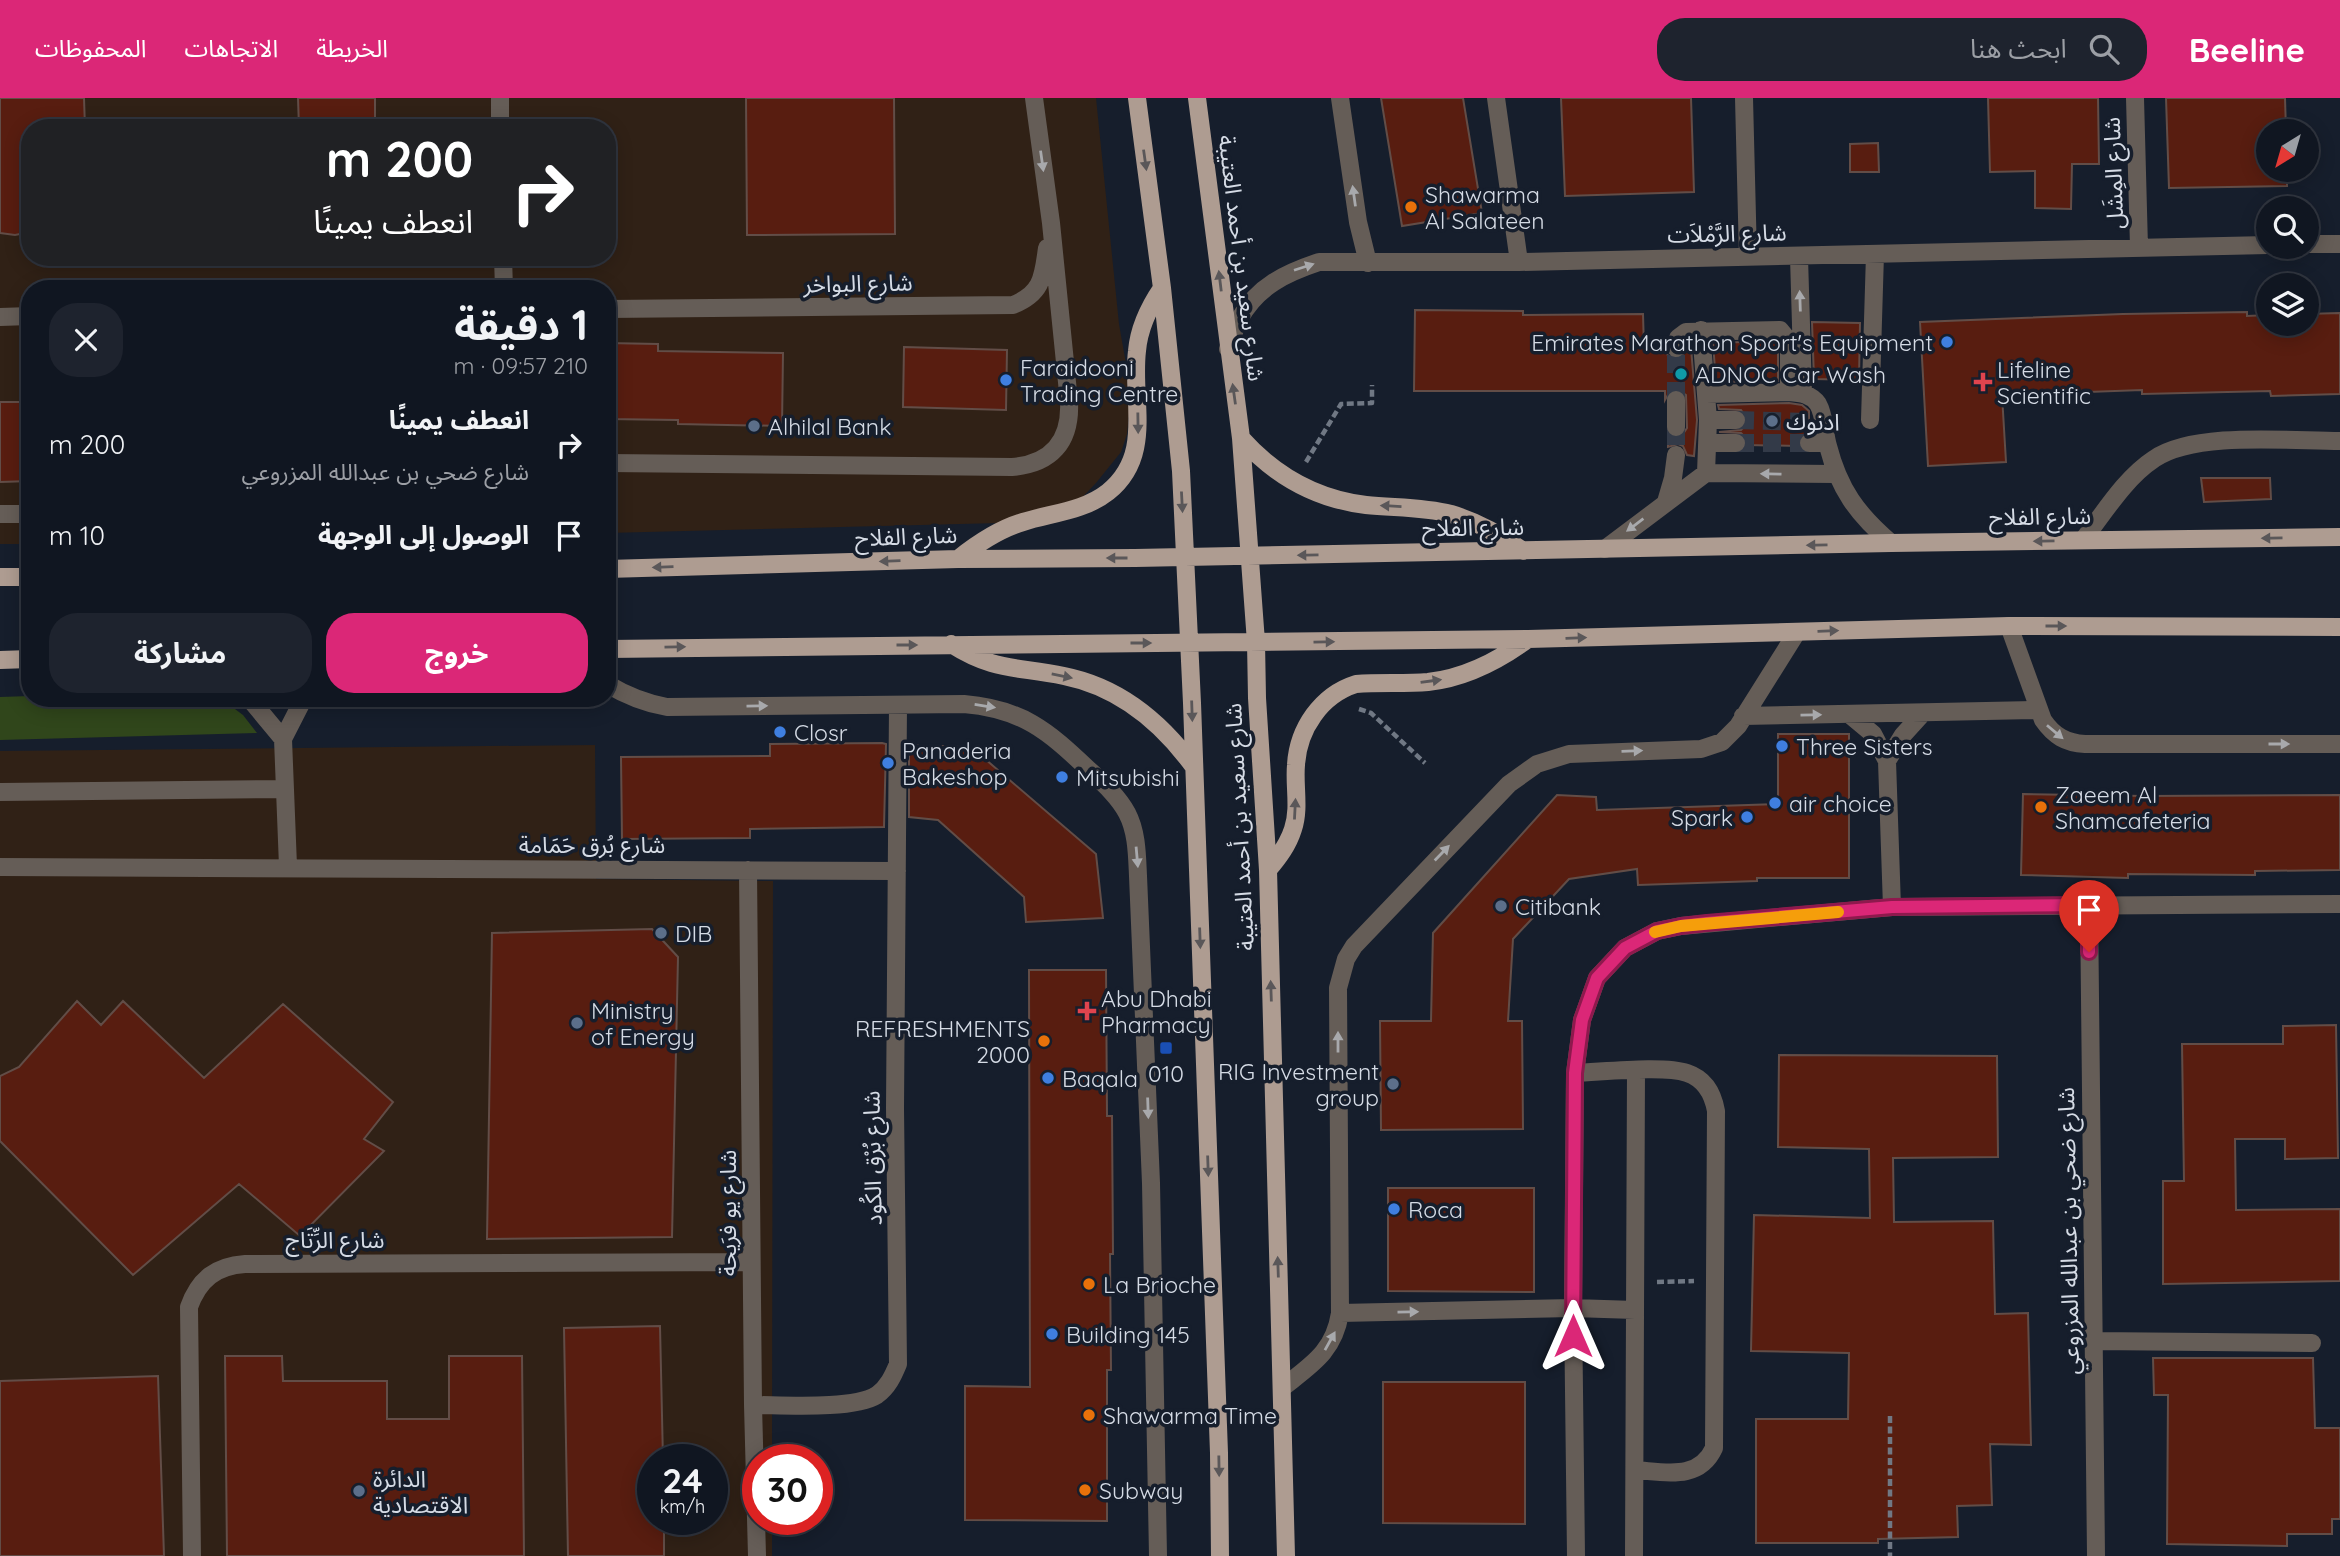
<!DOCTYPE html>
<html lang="ar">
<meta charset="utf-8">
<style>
:root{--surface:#101621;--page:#1e232e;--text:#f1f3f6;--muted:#9c9fa5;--line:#30353f;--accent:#db2777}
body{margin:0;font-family:Quicksand,"Noto Sans Arabic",sans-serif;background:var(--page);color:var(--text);direction:rtl;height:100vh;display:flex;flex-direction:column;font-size:26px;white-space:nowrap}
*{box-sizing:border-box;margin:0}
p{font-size:23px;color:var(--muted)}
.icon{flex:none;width:38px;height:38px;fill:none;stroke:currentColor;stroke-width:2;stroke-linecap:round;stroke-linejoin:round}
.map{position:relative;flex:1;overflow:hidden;direction:ltr}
.details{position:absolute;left:21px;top:182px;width:595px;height:427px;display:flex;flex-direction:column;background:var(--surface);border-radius:28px;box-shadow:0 4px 18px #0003,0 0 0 2px var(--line);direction:rtl}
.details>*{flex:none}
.top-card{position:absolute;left:21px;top:21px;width:595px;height:147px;border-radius:28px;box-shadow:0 4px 18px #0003,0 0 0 2px var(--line);direction:rtl;background:#202124;color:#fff;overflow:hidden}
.needle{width:46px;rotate:217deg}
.controls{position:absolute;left:2256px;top:21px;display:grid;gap:14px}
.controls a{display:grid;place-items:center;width:63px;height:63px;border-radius:50%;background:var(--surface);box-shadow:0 4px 18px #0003,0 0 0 2px var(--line);font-size:35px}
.speed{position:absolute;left:637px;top:1346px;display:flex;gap:14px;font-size:35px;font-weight:700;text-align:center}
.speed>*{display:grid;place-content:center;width:91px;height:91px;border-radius:50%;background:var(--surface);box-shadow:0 4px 18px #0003,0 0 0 2px var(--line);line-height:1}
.speed small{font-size:18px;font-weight:400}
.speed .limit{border:10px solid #d22;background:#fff;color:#111}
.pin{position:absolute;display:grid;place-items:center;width:60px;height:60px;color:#fff;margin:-72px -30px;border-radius:50% 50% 50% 0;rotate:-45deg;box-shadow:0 0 7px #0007}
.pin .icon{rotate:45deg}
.me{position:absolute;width:77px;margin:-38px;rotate:0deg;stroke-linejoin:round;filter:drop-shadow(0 0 5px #0008)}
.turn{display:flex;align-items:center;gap:24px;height:147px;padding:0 28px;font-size:32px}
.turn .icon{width:91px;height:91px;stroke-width:2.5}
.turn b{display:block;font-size:49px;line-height:60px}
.round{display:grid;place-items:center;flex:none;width:74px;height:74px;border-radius:28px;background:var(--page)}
.overview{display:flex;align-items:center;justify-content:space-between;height:119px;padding:0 28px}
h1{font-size:42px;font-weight:700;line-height:52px}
.primary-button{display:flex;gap:14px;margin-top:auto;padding:14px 28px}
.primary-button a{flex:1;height:80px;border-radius:28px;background:var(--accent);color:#fff;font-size:28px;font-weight:700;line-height:80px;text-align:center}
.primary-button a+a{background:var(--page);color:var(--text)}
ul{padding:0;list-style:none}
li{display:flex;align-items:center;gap:21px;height:91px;padding:0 28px}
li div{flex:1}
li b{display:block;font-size:26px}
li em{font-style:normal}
header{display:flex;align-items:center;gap:42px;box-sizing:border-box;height:98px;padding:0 35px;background:var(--accent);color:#fff}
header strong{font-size:33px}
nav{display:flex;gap:38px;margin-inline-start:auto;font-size:24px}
.search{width:490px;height:63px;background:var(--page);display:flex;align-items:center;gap:18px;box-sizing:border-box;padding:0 24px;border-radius:28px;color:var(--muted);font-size:26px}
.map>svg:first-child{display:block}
</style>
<header>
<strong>Beeline</strong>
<div class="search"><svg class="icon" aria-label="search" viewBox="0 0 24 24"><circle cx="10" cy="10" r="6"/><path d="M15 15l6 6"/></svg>ابحث هنا</div>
<nav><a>الخريطة</a><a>الاتجاهات</a><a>المحفوظات</a></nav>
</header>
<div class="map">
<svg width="2340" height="1458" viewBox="0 0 2340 1458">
<rect width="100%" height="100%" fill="#161e2c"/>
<path fill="#302116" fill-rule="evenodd" d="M0,0H1096L1119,226L1126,266L1129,315L1127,336L1121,354L1096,385L1071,411L1000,425L607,435V191H30V446H0ZM30,30H607V159H30Z
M595,647L596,781L773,783L772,1361L758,1362V1421H772V1458H0V653ZM653,1362H712V1421H653Z"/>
<path fill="#30461b" d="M30,598V600H220L243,617L257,635L0,642V599Z"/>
<path fill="#581d10" stroke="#624d47" stroke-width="2" d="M0,0H84L85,30H30V134L15,137L0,135Z
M298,0H375V30H299Z
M746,0H894L895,136L747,137Z
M1381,0H1463L1482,115L1402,128Z
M1561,0H1691L1694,94L1565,98Z
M1988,0H2098L2099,66H2072L2071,111L2035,110V73L1990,74Z
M2166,0H2285L2286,33H2268V72H2287V88L2169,90Z
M1878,45L1879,74H1850V46Z
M1415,212L1523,213V217L1643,216L1644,250H1665L1668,258L1674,261L1680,260L1688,250H1691L1697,322L1694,358L1687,357L1683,348L1678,346L1668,349V337L1675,340L1681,339L1687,330L1686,297L1677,291L1670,293L1665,302V293H1414Z
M2247,214V218L2268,217V226H2306V216L2340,215V296L2271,298L2270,293L2142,296V292L2002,297L2006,364L1928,368L1920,224L2123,216Z
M1812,224L1860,225L1859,282L1814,281Z
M1775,243L1778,247V283L1716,284L1713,245Z
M607,245L658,246V253L783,255L782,328L678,326V322L607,321Z
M904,249L1007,252L1006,312L903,309Z
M0,304H30V383L0,384Z
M1789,305L1802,307L1809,313V334L1800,339L1798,348L1747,347L1746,340L1741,335L1719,334L1741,332L1746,327L1747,321L1741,312L1719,311L1718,307Z
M2201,380H2270L2271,401L2204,404Z
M1778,636H1849V780H1757V783L1638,787L1637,771L1569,781L1513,841L1508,923H1522L1523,1031L1381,1032L1380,923H1431L1433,835L1557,697L1596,699L1597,712L1778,706Z
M882,645L886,646L884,729L750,731V740L622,741L621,659L770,658V646Z
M909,647L971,649L1096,756L1103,820L1026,824L1024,799L938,722L909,719Z
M2023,696L2145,698L2340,697V772L2255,773V777L2128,776V780L2021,777Z
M652,831L678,859L672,1139L487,1141L492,835Z
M1029,872H1106L1107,1018H1112L1113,1156H1110L1111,1272H1107V1423L965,1422V1288L1030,1289Z
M77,903L101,927L123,903L204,980L283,906L393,1004L364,1041L384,1053L300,1138L239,1086L133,1177L0,1043V978L19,969Z
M2336,927L2338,1060L2285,1061V1041H2235L2236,1112L2340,1111V1183L2163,1186V1083H2184L2182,946H2283V928Z
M1779,957L1997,958L1998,1059L1893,1060L1894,1124L1993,1123L1995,1216L2028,1215L2031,1347L1990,1346L1992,1407L1957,1408L1958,1439L1878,1441V1445H1756V1321H1848L1849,1255L1751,1253L1754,1117L1870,1120L1869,1051L1778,1049Z
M1388,1090H1534V1194L1388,1193Z
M660,1228L663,1362H653V1421H664V1458H568L564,1230Z
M225,1258H282L283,1283H387V1321H449V1258H522L524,1458H227Z
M2153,1260H2313L2315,1330H2340V1421H2332V1436H2287V1448L2167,1446L2168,1297H2154Z
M158,1278L164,1458H0V1283Z
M1383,1284H1525V1426L1383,1425Z"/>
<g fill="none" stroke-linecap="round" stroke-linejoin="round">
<path stroke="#333a48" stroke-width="18" stroke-dasharray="18 9" stroke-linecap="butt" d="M1676,302V250
M1736,322L1809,324
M1676,329V357
M1736,345H1809"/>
<path stroke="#707884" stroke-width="4.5" stroke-dasharray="7 3.5" stroke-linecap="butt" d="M1306,364L1341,306L1372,305V287
M1359,611L1371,615L1425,665
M1657,1184L1694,1183
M1890,1318V1458"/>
<path stroke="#655d57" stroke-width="18" d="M500,0V30
M1340,0L1358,124L1368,165
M1496,0L1519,164
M1744,0L1748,159
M2135,0L2139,149
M2306,146H2340
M503,159L504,191
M1799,159L1803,295
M607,211L1013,207C1043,195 1043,178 1047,150
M0,219L30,218
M1701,232L1708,322L1706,375
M1676,250L1678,240L1686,234L1780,232L1789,243V294
M1228,251C1232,241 1235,229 1240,220C1258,188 1286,175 1319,164H1519L2268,147
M1706,296L1789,294C1801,295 1811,296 1818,306C1825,318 1824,335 1828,348C1839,391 1857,416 1891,445
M1676,302V329
M1708,322H1736
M1870,322L1875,156
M1708,345H1736
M1809,345H1827
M607,365L1012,369C1051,366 1071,344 1069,304L1051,125L1034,0
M1666,404L1673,380L1676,357
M0,416H30
M2083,442C2104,415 2125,380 2154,361C2194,333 2290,343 2340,343
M1605,451L1706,375L1835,376
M2009,528L2043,622C2054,638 2066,645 2085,646H2340
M607,586C627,598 644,605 667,609L964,606C1022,611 1047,632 1088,671C1102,684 1118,698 1127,715C1137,734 1137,757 1138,778L1151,1085L1158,1458
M249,600L283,641
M1849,616L1873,636L1887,663L1892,809
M1743,618L2039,612
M1887,663L1903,637L1923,615
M0,694L285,691
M288,768L283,641L304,600
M0,769L897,773
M748,772L753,1307L757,1458
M2089,807L2096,1458
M1575,975C1603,974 1664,967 1687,975C1705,981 1713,996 1716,1013L1714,1350C1699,1383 1665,1374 1635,1372
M1340,1215L1573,1210L1635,1212
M2093,1243L2312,1245
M1282,1290C1311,1267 1334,1254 1340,1215L1338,890L1346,861L1354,848L1509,686L1537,666L1569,656L1701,651L1722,644L1738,628L1797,534
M753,1307C782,1307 853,1312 877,1297C888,1289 893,1278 898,1266L895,1010L898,607
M192,1458L189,1209C199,1181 216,1168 245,1166L751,1164
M1576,1458L1573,1210L1575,975L1582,922L1597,880L1625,850L1657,833L1681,828L1892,809L2340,806
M1634,1458L1636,973"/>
<path stroke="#ae9c91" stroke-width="18" d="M1137,0L1162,190L1181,373L1192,605L1219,1355L1220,1458
M1197,0L1241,340L1256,544L1257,600L1268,772L1286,1458
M1241,340C1274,377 1316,401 1366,407C1395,410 1423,409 1451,416C1478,424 1501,437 1523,453
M958,461C978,445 999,431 1023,424C1052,415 1084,413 1108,394C1154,357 1131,303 1137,253C1139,229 1149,209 1162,190
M607,471L958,461L1135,460L1891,445L2340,439
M0,479H30
M951,546C995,574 1017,568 1064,578C1119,589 1162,625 1194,669
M607,551L1528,541L2009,528L2340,529
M0,562L30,561
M1268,772C1279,759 1288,747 1293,731C1300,710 1294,688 1296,667C1298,631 1321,597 1356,586C1380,584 1404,586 1428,584C1465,580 1498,563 1528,541"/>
</g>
<defs><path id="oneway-solid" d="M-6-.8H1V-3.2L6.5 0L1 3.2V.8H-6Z" transform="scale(1.75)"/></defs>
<g fill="#5a5759">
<use href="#oneway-solid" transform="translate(1145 62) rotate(82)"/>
<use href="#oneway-solid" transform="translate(1220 183) rotate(-97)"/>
<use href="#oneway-solid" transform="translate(1234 296) rotate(-98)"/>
<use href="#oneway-solid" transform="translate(1138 325) rotate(89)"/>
<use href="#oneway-solid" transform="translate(1182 404) rotate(87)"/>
<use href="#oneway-solid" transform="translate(1391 408) rotate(-177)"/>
<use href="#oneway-solid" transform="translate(2272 440) rotate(179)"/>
<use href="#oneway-solid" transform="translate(2044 443) rotate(179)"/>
<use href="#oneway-solid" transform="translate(1817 447) rotate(179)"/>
<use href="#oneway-solid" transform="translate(1308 457) rotate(179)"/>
<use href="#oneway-solid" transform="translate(1117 460) rotate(180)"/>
<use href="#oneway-solid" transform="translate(890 463) rotate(178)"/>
<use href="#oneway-solid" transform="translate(663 469) rotate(178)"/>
<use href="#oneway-solid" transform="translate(2056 528)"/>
<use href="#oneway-solid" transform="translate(1828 533) rotate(-2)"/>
<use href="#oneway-solid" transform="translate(1576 540) rotate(-2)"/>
<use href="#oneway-solid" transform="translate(1324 544) rotate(-1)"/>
<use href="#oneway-solid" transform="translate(1141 545)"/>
<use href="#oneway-solid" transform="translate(907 547)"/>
<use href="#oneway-solid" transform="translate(675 549) rotate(-1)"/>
<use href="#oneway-solid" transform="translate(1062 578) rotate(11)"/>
<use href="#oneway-solid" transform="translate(1431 583) rotate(-8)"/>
<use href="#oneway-solid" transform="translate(1192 613) rotate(88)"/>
<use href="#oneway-solid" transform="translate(1295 711) rotate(-87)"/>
<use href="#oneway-solid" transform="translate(1200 840) rotate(88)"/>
<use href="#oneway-solid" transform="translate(1271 893) rotate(-92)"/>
<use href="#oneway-solid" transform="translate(1208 1068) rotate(88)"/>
<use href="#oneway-solid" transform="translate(1278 1169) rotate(-92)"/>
<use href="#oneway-solid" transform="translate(1219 1368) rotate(89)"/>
</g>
<g fill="#a8a9ac">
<use href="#oneway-solid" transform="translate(1042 63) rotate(82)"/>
<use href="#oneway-solid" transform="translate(1354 98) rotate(-98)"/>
<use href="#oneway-solid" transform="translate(1304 169) rotate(-18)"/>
<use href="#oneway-solid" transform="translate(1800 203) rotate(-92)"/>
<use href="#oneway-solid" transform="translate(1771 376) rotate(-179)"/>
<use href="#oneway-solid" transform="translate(1635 427) rotate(143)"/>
<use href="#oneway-solid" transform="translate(757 608) rotate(-1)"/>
<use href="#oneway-solid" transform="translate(985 608) rotate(9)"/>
<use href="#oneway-solid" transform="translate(1811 617) rotate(-1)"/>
<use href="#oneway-solid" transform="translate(2055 634) rotate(40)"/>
<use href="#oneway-solid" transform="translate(2279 646)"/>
<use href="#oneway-solid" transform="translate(1632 653) rotate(-2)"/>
<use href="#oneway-solid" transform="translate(1442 755) rotate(-46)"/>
<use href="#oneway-solid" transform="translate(1137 759) rotate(85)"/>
<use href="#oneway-solid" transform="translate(1338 944) rotate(-90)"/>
<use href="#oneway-solid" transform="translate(1148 1010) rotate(88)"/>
<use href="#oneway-solid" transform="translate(1408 1214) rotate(-1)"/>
<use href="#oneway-solid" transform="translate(1330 1243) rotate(-61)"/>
</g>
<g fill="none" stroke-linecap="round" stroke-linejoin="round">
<g stroke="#8e194d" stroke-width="18">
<path id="route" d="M1573,1238L1575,975L1582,922L1597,880L1625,850L1657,833L1681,828L1707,825L1892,809L2089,807V854"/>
</g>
<use href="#route" stroke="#db2777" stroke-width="12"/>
<path stroke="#f59e0b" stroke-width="12" d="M1655,834L1681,828L1838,814"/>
</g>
<g fill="#e8710a" stroke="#161e2c" stroke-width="2.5">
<circle cx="1411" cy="109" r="7"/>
<circle cx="2041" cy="709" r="7"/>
<circle cx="1044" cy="943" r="7"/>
<circle cx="1089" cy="1186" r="7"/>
<circle cx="1089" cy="1317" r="7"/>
<circle cx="1085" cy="1392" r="7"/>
</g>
<g fill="#3f7fe0" stroke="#161e2c" stroke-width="2.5">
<circle cx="1947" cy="244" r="7"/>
<circle cx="1006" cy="282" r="7"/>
<circle cx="780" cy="634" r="7"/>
<circle cx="1782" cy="648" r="7"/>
<circle cx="888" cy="665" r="7"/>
<circle cx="1062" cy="679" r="7"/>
<circle cx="1775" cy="705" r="7"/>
<circle cx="1747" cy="719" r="7"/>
<circle cx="1048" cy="980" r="7"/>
<circle cx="1394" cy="1111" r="7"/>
<circle cx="1052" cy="1236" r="7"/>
</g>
<circle fill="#0f9aa8" stroke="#161e2c" stroke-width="2.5" cx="1681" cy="276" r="7"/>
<g fill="#e0444e" stroke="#161e2c" stroke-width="2.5">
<path d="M1979.5 273.5h7v7h7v7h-7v7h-7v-7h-7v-7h7z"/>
<path d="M1083.5 902.5h7v7h7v7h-7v7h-7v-7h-7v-7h7z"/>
</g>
<g fill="#5c6f8a" stroke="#161e2c" stroke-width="2.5">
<circle cx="1772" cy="323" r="7"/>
<circle cx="754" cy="328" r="7"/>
<circle cx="1501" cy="808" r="7"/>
<circle cx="661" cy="835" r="7"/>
<circle cx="577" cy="925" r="7"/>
<circle cx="1393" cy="986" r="7"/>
<circle cx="359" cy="1393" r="7"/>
</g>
<rect fill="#1a4fb4" stroke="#161e2c" stroke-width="2.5" x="1159" y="943" width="14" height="14" rx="3.5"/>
<g text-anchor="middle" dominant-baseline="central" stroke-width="7" stroke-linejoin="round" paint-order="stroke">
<g font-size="23" fill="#d5dbe5" stroke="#161e2c">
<text transform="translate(2113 75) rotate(-92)">شارع المِشَل</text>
<text transform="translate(1727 135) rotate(-1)">شارع الرَّمْلاَت</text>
<text transform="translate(1242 160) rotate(83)">شارع سعيد بن أحمد العتيبة</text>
<text transform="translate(858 185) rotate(-1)">شارع البواخر</text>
<text transform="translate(2040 418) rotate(-1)">شارع الفلاح</text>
<text transform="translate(1473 429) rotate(-1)">شارع الفلاح</text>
<text transform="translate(906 438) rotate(-2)">شارع الفلاح</text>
<text transform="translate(1239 729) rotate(-93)">شارع سعيد بن أحمد العتيبة</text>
<text x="592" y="746">شارع بُرق حَمَامة</text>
<text transform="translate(872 1060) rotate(-91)">شارع بُرْق الكُود</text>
<text transform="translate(727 1115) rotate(-90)">شارع يو فرَيحة</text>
<text transform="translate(2068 1133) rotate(-91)">شارع ضحي بن عبدالله المزروعي</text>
<text x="335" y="1141">شارع الرِّتَاج</text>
</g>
<g font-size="23" fill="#d5dbe5" stroke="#161e2c" text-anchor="start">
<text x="1425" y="96">Shawarma<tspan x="1425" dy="26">Al Salateen</tspan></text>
<text x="1933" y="244" text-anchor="end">Emirates Marathon Sport's Equipment</text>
<text x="1020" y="269">Faraidooni<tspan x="1020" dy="26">Trading Centre</tspan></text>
<text x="1997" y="271">Lifeline<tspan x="1997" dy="26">Scientific</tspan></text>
<text x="1695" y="276">ADNOC Car Wash</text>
<text x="1786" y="323">ادنوك</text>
<text x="768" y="328">Alhilal Bank</text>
<text x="794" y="634">Closr</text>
<text x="1796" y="648">Three Sisters</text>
<text x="902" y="652">Panaderia<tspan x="902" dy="26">Bakeshop</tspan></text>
<text x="1076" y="679">Mitsubishi</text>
<text x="2055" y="696">Zaeem Al<tspan x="2055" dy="26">Shamcafeteria</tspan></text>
<text x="1789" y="705">air choice</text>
<text x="1733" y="719" text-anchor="end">Spark</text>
<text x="1515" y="808">Citibank</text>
<text x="675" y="835">DIB</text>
<text x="1101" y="900">Abu Dhabi<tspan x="1101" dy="26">Pharmacy</tspan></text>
<text x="591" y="912">Ministry<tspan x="591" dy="26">of Energy</tspan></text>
<text x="1030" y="930" text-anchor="end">REFRESHMENTS<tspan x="1030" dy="26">2000</tspan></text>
<text x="1379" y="973" text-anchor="end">RIG Investment<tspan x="1379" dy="26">group</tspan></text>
<text x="1166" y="975" text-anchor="middle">010</text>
<text x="1062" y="980">Baqala</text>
<text x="1408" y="1111">Roca</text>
<text x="1103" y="1186">La Brioche</text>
<text x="1066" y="1236">Building 145</text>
<text x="1103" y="1317">Shawarma Time</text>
<text x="373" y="1380">الدائرة<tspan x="373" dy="26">الاقتصادية</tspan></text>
<text x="1099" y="1392">Subway</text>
</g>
</g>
</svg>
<div class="controls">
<a><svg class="needle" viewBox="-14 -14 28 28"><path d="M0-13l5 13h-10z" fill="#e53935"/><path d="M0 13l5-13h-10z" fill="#9c9fa5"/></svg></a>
<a><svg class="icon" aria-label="search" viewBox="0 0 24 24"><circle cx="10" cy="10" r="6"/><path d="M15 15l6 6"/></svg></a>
<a><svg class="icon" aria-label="layers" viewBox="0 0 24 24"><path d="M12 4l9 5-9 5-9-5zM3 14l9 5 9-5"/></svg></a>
</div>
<div class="speed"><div>24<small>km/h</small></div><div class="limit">30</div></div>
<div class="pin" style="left:2089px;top:854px;background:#d93025"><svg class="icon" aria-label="arrive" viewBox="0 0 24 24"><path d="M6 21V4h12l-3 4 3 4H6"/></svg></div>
<svg class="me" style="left:1573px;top:1238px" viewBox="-20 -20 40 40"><path d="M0-17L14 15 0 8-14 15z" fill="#db2777" stroke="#fff" stroke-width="4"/></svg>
<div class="top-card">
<div class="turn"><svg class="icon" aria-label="right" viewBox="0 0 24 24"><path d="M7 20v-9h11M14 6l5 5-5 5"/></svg><div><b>200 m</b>انعطف يمينًا</div></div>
</div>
<section class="details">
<div class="overview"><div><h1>1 دقيقة</h1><p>210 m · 09:57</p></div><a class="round"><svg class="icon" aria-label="close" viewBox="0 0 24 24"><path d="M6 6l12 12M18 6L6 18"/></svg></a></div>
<ul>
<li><svg class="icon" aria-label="right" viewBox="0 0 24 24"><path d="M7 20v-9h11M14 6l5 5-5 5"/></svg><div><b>انعطف يمينًا</b><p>شارع ضحي بن عبدالله المزروعي</p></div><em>200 m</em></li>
<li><svg class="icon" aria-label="arrive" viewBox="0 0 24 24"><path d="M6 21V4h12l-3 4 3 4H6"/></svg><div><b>الوصول إلى الوجهة</b></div><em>10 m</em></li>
</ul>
<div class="primary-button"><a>خروج</a><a>مشاركة</a></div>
</section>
</div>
